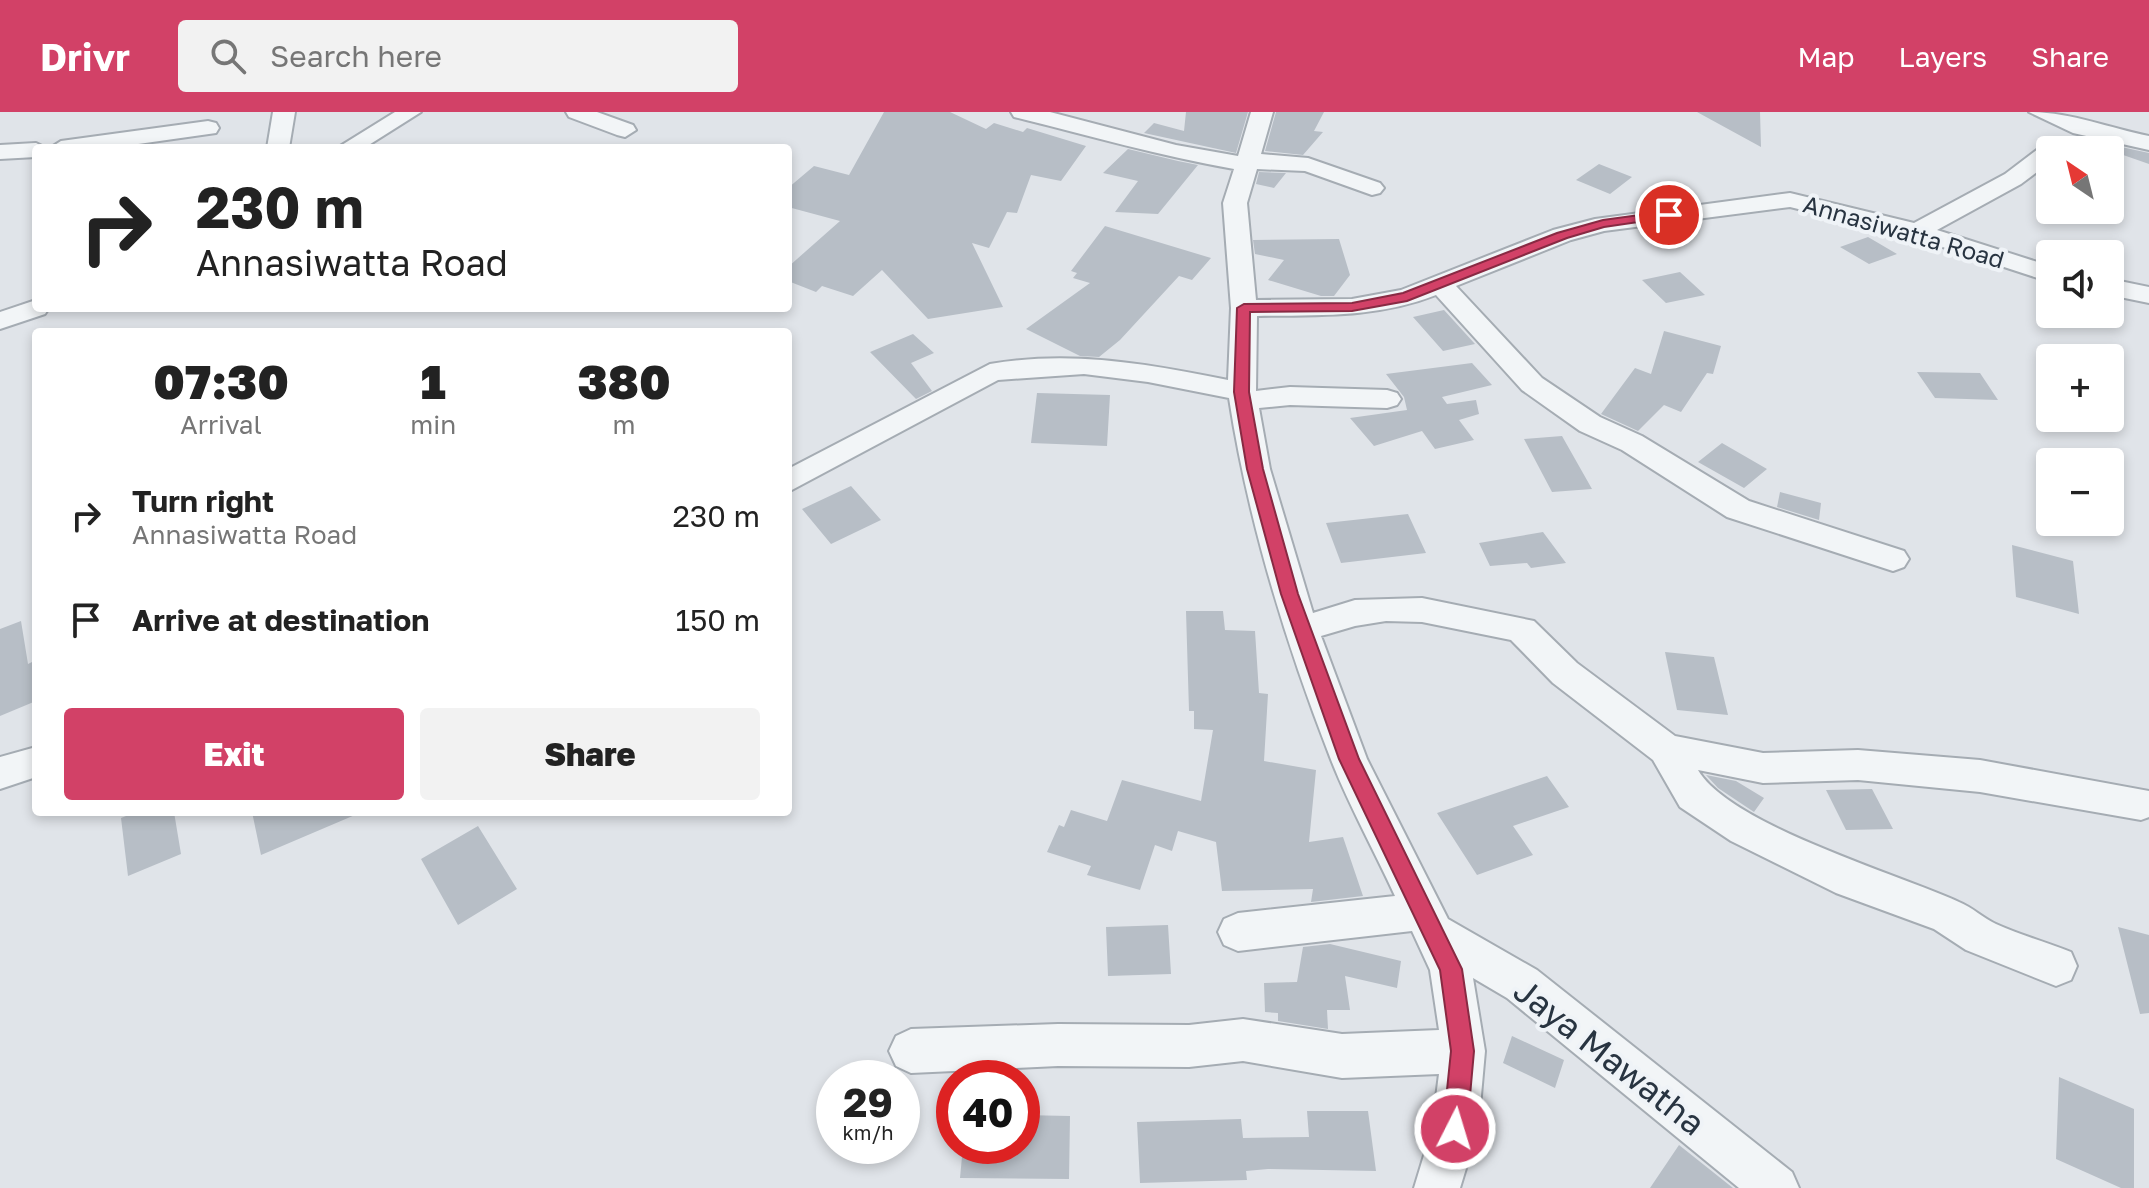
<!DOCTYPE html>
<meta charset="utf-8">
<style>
:root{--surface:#fff;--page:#f2f2f2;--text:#222;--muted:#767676;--accent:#d24167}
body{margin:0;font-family:"Golos Text",sans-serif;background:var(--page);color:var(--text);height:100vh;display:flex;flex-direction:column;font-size:30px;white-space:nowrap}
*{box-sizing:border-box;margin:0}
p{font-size:26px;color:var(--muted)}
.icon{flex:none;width:44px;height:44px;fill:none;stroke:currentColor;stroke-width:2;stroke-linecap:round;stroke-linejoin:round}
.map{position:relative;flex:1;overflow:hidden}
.drawer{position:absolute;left:32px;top:216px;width:760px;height:488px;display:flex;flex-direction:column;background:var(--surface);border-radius:8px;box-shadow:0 4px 12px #0003}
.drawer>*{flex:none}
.hud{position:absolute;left:32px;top:32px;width:760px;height:168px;border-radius:8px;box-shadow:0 4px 12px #0003;background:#fff;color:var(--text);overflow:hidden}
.needle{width:52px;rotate:325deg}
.fabs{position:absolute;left:2036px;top:24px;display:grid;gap:16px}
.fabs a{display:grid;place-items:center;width:88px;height:88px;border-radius:8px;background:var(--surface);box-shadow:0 4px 12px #0003;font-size:40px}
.speed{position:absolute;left:816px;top:948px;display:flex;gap:16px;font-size:40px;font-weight:700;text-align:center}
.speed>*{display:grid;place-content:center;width:104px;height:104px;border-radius:50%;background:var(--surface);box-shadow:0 4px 12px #0003;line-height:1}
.speed small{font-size:20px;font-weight:400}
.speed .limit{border:12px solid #d22;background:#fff;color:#111}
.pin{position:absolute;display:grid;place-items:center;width:68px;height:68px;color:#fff;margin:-34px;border:4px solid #fff;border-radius:50%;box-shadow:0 2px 8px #0007}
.me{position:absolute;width:88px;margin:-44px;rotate:5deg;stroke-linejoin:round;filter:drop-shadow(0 0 6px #0008)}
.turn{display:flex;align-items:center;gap:28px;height:168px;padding:0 32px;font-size:36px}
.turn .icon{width:104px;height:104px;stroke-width:2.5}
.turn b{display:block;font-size:56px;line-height:68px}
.eta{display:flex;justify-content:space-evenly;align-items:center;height:136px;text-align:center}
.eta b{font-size:48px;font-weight:800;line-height:56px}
.primary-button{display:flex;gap:16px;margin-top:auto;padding:16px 32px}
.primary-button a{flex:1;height:92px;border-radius:8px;background:var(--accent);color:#fff;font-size:32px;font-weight:800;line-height:92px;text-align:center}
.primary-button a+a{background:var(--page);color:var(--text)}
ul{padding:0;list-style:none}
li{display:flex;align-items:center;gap:24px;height:104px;padding:0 32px}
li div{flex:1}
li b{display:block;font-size:30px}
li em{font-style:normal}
header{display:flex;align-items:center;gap:48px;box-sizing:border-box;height:112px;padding:0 40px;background:var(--accent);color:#fff}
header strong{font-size:38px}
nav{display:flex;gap:44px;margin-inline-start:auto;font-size:28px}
.search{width:560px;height:72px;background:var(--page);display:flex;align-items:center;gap:20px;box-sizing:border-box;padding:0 28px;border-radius:8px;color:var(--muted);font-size:30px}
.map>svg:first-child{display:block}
</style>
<header>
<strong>Drivr</strong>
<div class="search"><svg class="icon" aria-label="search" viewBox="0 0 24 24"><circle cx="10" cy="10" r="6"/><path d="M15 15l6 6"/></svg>Search here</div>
<nav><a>Map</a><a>Layers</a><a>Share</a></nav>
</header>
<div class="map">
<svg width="2149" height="1076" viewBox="0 0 2149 1076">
<rect width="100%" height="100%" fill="#e0e4e9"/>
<path fill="#b7bec6" d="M884,0H950L986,17L994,11L1023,20L1027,16L1086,34L1061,69L1031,63L1017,101L1007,100L989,136L972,131L1003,195L928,207L882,158L853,184L822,174L816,180L788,169V155L840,109L788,95V76L814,54L849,63Z
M1186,0H1248L1236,41L1144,21L1154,11L1184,19Z
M1276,0H1324L1314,19L1323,20L1303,43L1265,39Z
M1697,0H1760L1761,35Z
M2112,33L2149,41V52L2106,37Z
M1128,37L1178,49L1198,53L1158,102L1115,100L1138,69L1103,61Z
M1599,52L1632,65L1610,82L1576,68Z
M1259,60L1286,61L1274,76L1256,72Z
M1105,114L1211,146L1192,168L1179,164L1120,228L1099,245L1080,244L1026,217L1090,171L1073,166L1077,161L1071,159Z
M1868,125L1897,142L1869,152L1840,135Z
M1339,127L1350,163L1334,184H1321L1268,168L1284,148L1255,142L1253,128Z
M1680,160L1705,183L1666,191L1642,168Z
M1444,198L1475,232L1443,239L1413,205Z
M1664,219L1721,234L1713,262L1707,261L1681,300L1664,293L1638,319L1601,302L1635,256L1651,262Z
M913,222L934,241L911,251L932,279L916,287L870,240Z
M1472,251L1492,273L1442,285L1447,292L1476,288L1479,302L1459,308L1474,328L1435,337L1422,319L1374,334L1350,306L1407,298L1404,285L1386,262Z
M1917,260L1980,261L1998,288L1935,286Z
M1037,281L1110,283L1107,334L1031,331Z
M1562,324L1592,377L1552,380L1524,327Z
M1722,331L1767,357L1744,376L1698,350Z
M851,374L881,408L831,432L802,397Z
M1780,380L1821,391L1819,408L1777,395Z
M1408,402L1426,441L1341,451L1326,411Z
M1543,420L1566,451L1531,456L1527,451L1490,454L1479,431Z
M2012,433L2073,449L2079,502L2016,485Z
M1186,499H1223L1225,518L1255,519L1259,581L1268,582L1264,649L1316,658L1309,730L1343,725L1363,784L1311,790L1313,777L1222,779L1216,730L1178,719L1172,739L1155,733L1140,778L1087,763L1091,754L1047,740L1059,713L1064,715L1071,698L1107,709L1122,668L1201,689L1213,618L1194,617V599H1189Z
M21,509L28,552L36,548V589L0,604V517Z
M1665,540L1714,545L1728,603L1677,598Z
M1706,663L1736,669L1764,686L1754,700L1718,676Z
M1547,664L1569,695L1513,714L1533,743L1477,763L1437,701Z
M1872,677L1893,717L1846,718L1826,678Z
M136,700H174L181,742L128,764L121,706Z
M252,700H362L261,743Z
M478,714L517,777L458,813L421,747Z
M1168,813L1171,862L1108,864L1106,815Z
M2118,815L2149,823V901L2140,902Z
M1330,832L1401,849L1397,876L1345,864L1350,898H1327L1328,917L1278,909V901L1265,900L1264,871L1297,870L1303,835Z
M1512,924L1564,948L1555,976L1503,951Z
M2059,965L2134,997V1076H2121L2056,1047Z
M1307,999H1368L1376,1059L1268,1057L1246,1059L1247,1068L1140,1071L1137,1010L1241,1007L1243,1026L1309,1025Z
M1022,1003L1070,1004L1069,1067L960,1066L963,1034H1022Z
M1679,1033L1733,1076H1650Z"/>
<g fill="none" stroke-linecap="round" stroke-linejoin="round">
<g stroke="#a5acb3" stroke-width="4">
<path id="minor" d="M273,0H295L289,36H267Z
M395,0H421L364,36H337Z
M566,0H597L633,13L636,18L625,25L617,23L569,5Z
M1011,0H1050L1176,33L1238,44L1251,0H1273L1261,42L1308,46L1380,71L1384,76L1380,81L1372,83L1305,59L1257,57L1247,91L1256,188L1352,187L1401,178L1553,118L1595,107L1790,81L1914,111L2005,62L2042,34H2058L2060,38H2050V50L2021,72L1937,118L2050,154V170L1909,124L1790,95L1604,119L1571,128L1456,174L1542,266L1600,305L1642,324L1749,389L1904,439L1909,447L1904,455L1893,459L1727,405L1622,338L1580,319L1522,278L1436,183C1378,206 1318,203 1257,204L1256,279L1290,275L1387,278L1397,281L1401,287L1397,293L1387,296L1290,293L1259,296L1270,357L1313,501L1355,488L1422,486L1534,509L1577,551L1675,624L1763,641L1858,638L1980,648L2149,679V705L2141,708L1980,680L1858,668L1763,671L1698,658C1730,713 1898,762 1959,790C1972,795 1983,806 1996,812C2020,823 2046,830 2071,840L2077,854L2071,868L2056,874L1966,838L1934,817L1836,781L1731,729L1680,695L1653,648L1553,571L1511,528L1422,510L1386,509L1355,514L1321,524L1367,647L1448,807L1537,858L1792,1060L1799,1076H1739L1507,886L1473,866L1485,939L1478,1017L1460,1076H1414L1432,1017L1439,962L1342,966L1243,949L1189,955L1058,954L911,961L896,954L889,939L896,924L911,917L1058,912L1189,913L1243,907L1342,922L1439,918L1430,858L1412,819L1238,839L1224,833L1218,820L1224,807L1238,801L1395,784C1374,738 1348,692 1330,645C1285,529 1248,409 1229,286L1148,270L1084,262L998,268L788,380V357L990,252C1072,238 1148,252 1228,268L1231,196L1223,91L1234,57C1160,44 1087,23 1014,5Z
M2029,0C2070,0 2109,16 2149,24V38L2073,21Z
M208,9L216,11L219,16L216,21L110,36H50L61,29Z
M36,31L46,36H36V45L0,47V33Z
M2110,167L2149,175V191L2110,183Z
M36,188V196H49L45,202L0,217V200Z
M36,635V665L0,677V645Z"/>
</g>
<use href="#minor" fill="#f2f5f7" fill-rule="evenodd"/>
</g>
<path fill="#d24167" stroke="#882a43" stroke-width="2" d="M1669,99L1673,100V105L1604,115L1567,126L1407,189L1352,199L1250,200L1249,280L1263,357L1298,482L1359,647L1462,857L1474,939L1467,1017L1464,1026L1455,1029L1447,1026L1443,1017L1451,939L1440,858L1339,647L1281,482L1247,357L1234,280L1237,196L1244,192L1352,191L1403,181L1557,121L1603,108Z"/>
<g text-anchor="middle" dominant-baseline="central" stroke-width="8" stroke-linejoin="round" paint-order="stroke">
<g font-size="24" fill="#283441" stroke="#eff3f7">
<text transform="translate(1904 119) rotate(16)">Annasiwatta Road</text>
</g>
<g font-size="34" fill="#283441" stroke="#eff3f7">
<text transform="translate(1610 944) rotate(38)">Jaya Mawatha</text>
</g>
</g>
</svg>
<div class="fabs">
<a><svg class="needle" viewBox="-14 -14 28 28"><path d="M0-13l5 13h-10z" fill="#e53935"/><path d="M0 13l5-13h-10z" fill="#767676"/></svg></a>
<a><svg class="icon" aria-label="sound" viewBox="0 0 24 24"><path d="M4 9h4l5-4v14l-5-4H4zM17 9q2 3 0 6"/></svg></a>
<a>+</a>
<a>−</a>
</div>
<div class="speed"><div>29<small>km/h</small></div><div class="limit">40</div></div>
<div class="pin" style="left:1669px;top:103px;background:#d93025"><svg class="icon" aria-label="arrive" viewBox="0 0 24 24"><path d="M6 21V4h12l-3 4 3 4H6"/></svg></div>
<svg class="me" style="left:1455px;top:1017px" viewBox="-20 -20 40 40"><circle r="17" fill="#d24167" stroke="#fff" stroke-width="3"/><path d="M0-11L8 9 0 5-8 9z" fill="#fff"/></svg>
<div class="hud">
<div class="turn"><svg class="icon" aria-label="right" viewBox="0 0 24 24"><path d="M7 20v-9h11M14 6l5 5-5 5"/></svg><div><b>230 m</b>Annasiwatta Road</div></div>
</div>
<section class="drawer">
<div class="eta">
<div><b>07:30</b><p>Arrival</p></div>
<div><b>1</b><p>min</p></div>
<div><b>380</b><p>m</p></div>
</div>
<ul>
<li><svg class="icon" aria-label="right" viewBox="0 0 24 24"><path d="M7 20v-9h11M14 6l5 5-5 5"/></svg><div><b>Turn right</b><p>Annasiwatta Road</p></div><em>230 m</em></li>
<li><svg class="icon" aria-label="arrive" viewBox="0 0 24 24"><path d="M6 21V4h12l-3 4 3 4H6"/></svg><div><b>Arrive at destination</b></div><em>150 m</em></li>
</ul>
<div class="primary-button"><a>Exit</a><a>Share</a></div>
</section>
</div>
